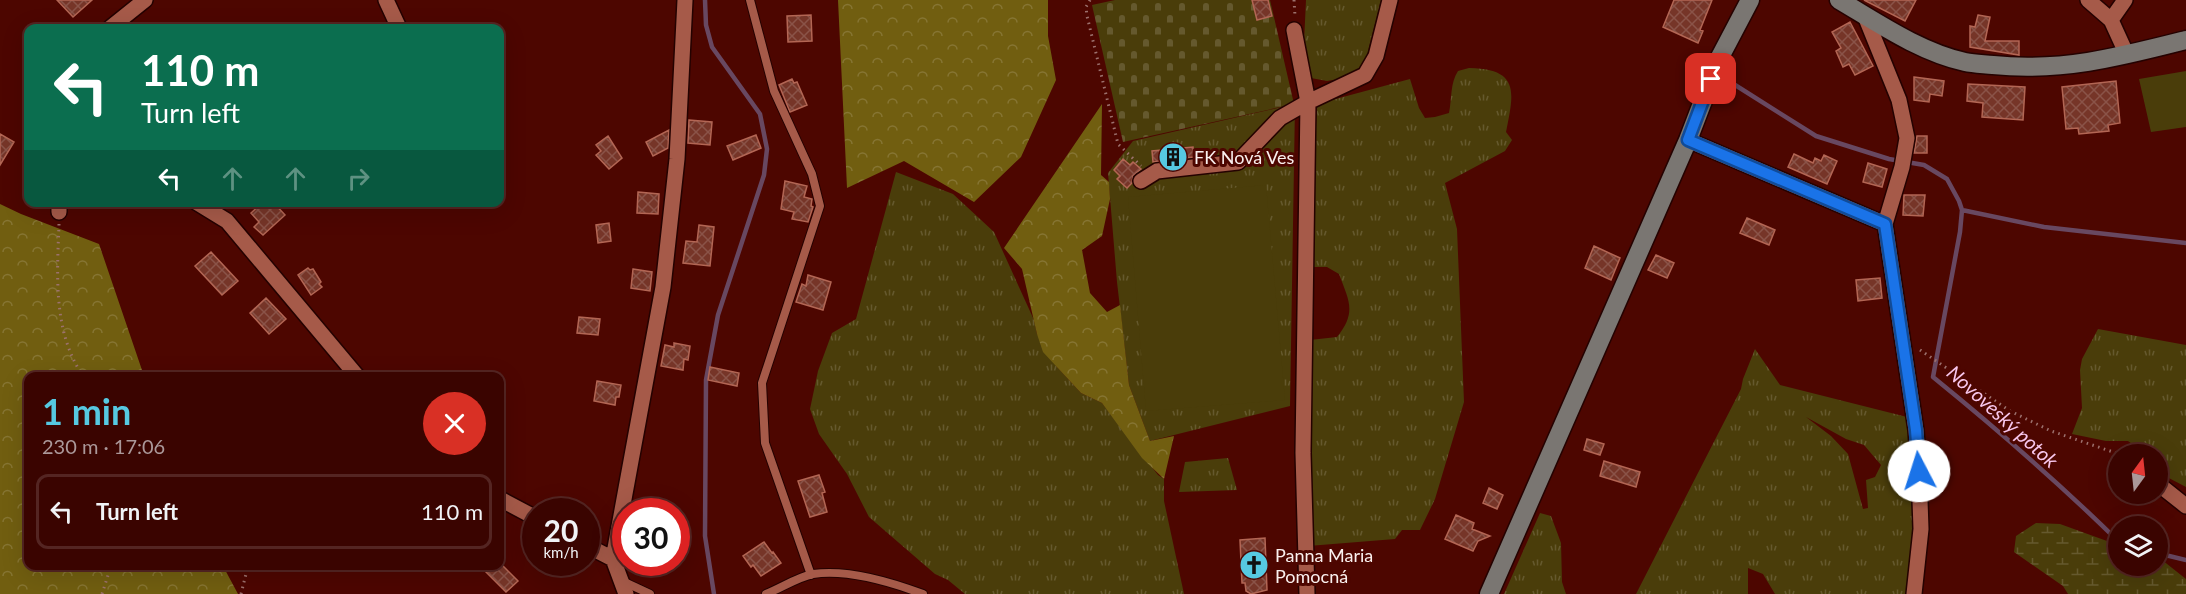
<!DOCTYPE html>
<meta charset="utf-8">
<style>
:root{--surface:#3a0400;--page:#45120f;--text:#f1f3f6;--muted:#ab9899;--line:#542522;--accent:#56c9e1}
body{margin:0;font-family:Lato,sans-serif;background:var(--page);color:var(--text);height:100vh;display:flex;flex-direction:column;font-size:22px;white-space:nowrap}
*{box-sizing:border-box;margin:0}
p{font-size:20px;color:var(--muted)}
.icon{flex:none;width:33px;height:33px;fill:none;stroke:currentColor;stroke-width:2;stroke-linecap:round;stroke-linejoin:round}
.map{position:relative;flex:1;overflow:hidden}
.drawer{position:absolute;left:24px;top:372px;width:480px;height:198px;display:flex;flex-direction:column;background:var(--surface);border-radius:12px;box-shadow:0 6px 24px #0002,0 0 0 2px var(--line)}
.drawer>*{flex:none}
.guide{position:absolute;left:24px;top:24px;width:480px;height:183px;border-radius:12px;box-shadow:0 6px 24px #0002,0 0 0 2px var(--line);background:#0b6e4f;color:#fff;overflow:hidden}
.needle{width:39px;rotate:15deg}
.fabs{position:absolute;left:2108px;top:444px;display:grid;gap:12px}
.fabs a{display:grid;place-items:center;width:60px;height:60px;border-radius:50%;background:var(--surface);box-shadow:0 6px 24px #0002,0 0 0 2px var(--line);font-size:30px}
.speed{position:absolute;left:522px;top:498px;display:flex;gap:12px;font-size:30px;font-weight:700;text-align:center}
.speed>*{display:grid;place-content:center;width:78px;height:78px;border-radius:50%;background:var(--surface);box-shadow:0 6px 24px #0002,0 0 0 2px var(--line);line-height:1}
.speed small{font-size:15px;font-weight:400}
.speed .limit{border:9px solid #d22;background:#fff;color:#111}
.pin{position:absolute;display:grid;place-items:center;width:51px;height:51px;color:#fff;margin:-26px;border-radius:12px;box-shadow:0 3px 9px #0006}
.me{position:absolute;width:66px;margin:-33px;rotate:355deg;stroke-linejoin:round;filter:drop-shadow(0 0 4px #0008)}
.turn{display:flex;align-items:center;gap:21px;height:126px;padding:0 18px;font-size:27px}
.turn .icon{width:78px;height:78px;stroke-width:2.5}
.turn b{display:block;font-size:42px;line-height:51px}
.lanes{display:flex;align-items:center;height:57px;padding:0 18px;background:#0003;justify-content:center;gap:30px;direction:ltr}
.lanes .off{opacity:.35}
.round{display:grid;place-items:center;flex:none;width:63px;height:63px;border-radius:32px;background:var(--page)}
.overview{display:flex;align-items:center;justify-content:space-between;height:102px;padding:0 18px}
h1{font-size:36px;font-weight:700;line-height:45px;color:var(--accent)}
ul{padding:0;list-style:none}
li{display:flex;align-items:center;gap:18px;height:75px;margin:0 12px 9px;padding:0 6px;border:3px solid var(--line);border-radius:12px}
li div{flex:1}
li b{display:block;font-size:22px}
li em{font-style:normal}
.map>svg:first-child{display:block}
</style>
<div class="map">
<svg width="2186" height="594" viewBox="0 0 2186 594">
<defs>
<pattern id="grass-tufts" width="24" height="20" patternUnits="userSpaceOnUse" patternTransform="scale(1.5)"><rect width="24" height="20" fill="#4a3d0a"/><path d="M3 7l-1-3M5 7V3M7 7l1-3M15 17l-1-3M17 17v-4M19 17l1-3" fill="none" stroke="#65592e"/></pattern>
<pattern id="forest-crowns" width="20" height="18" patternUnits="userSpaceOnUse" patternTransform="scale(1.5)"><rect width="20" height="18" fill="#715e10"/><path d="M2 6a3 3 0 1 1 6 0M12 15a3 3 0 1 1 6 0" fill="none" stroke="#867533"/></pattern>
<pattern id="wetland-marsh" width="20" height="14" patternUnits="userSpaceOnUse" patternTransform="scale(1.5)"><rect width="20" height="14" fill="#4a3d0a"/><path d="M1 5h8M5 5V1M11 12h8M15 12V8" fill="none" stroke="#65592e"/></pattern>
<pattern id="cemetery-stones" width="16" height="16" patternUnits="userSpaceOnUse" patternTransform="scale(1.5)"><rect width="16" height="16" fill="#4a3d0a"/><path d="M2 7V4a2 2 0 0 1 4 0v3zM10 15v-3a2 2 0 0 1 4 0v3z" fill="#65592e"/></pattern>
<pattern id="building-cross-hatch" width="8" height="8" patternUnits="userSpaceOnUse" patternTransform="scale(1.5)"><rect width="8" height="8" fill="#763528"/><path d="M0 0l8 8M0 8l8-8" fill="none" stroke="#8a5348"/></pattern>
</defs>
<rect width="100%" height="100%" fill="#4d0600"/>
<path fill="url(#grass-tufts)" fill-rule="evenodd" d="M1306,0H1381L1365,63L1356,76L1327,81L1311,78L1304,43Z
M1469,68C1520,69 1514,92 1506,132L1512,140L1505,151L1445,183L1457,229L1464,402L1435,499L1420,530H1402L1395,539L1308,546L1310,340L1337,337C1357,312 1349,301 1339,274L1327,267H1314L1313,196L1317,104L1410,79L1419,108L1425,118L1435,117L1449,113C1452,99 1450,83 1458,71Z
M1295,104L1290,406L1150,441L1129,385L1117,282L1108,173L1133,141Z
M896,172L953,194L994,232L1034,320L1037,334L1057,367L1081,393L1102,403L1158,475L1164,479V501L1184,594H965L948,580L935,574L869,517L847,474L819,434L810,409L818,371L832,333L856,319Z
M2098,329L2186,345V487L2165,476L2157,467V454H2146L2128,441H2106L2072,434L2082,408L2080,370L2082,359Z
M1755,349L1780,385L1907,417L1913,439L1916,514L1907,594H1775L1763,574L1748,568V594H1636L1741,389L1743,379ZM1806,417L1846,439L1864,445L1881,465L1875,477L1866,480L1868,508L1863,509L1848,454L1831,436Z
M1228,458L1237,490L1179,492L1185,462Z
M1540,513L1551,516L1561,543L1562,582L1566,594H1504Z"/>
<path fill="url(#forest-crowns)" d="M838,0H1048V36L1056,80L1021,157L974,202L904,161L847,188Z
M1102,104L1101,175L1109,182L1110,199L1102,236L1082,250L1090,293L1107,312L1120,305L1129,385L1150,441L1174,436L1164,479L1142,458L1102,403L1081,393L1043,352L1037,334L1022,269L1004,248Z
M0,204L21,214L99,244L144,376H28V566H223L238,594H0Z"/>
<path fill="url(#wetland-marsh)" d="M2036,523L2060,524L2118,545V566H2157V558L2162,560L2186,579V594H2068L2063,586L2014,552L2016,536Z"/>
<path fill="url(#cemetery-stones)" d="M1115,0H1270L1294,104L1123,142L1092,5Z"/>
<path fill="#4a3d0a" d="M2186,71V127L2151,132L2139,79Z
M1266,185L1285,400L1146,411L1128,197Z"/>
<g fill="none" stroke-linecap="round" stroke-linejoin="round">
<path stroke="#684861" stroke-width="4.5" d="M705,0L706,25L712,47L760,114L767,149L764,175L718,315L706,380L705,536L714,594
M1724,78L1816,136L1889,159L1924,165L1947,179L1959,201L1962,210L1960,232L1933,377C1997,429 2059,483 2118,541
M1962,210L2044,227L2186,243
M2157,553L2186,560"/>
</g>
<path fill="url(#building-cross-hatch)" stroke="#b36654" stroke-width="1.5" d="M57,0H92L73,17Z
M1252,0H1268L1272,16L1257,20Z
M1674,0H1712L1700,30L1703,31L1698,43L1663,27Z
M1864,0H1916L1905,21Z
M811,15L812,41L788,42L787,16Z
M1978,15L1990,17L1985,41H2019V55L1970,47V26L1975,27Z
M1850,22L1873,66L1855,75L1849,64L1843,67L1836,51L1841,48L1832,32Z
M1914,77L1944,81L1942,96L1930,94L1929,102L1914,100Z
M792,79L794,83L797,82L807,105L790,112L779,85Z
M2116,81L2120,123L2108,125L2109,131L2079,134L2078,128L2066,129L2062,87Z
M1968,84L2025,87L2023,120L1982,117L1983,103L1967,101Z
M689,120L712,122L710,145L688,143Z
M669,130L668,148L653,156L646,142Z
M0,134L14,142L0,165Z
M756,135L761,148L733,160L727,146Z
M608,136L622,158L609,169L596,155L601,151L596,145Z
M1917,136H1927V153H1914Z
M1193,147L1194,157L1153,162L1152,151Z
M1794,154L1813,163L1815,158L1821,161L1824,155L1837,161L1827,184L1788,167Z
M1123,159L1130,165L1133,162L1141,169L1133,176L1132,183L1127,188L1117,179L1120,176L1114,170Z
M1868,163L1887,169L1882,187L1863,182Z
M785,181L807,186L804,197L812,199L811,206L813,207L808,222L792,219L794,212L781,209Z
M638,192L659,194L658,214L637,213Z
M1904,195H1925L1923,216L1903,215Z
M263,202H273L285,215L263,235L254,227L259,222L251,213Z
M1747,218L1775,230L1769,245L1740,233Z
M609,223L611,241L598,243L596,225Z
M699,225L714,227L710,266L683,263L686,241L697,242Z
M1594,246L1620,258L1611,280L1585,268Z
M211,252L238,281L222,295L195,266Z
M1656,255L1674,263L1667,278L1648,270Z
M308,268L310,270L313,269L321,282L319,284L322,287L311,295L298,275Z
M633,269L652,272L650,291L631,288Z
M808,275L831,282L823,310L796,302L802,284L806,286Z
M1880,278L1882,298L1858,301L1856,280Z
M266,298L286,319L269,334L250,313Z
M579,317L600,319L598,335L577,333Z
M674,343L690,346L688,360L684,359L683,370L661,366L665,345L674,347Z
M710,367L739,373L737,386L708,380Z
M597,381L621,385L619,397H616L615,405L594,401Z
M1587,439L1604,444L1600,455L1584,450Z
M1604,461L1640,472L1636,487L1600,476Z
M819,475L825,492L822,493L827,512L810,517L798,481Z
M1489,488L1503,495L1497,509L1483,503Z
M1456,515L1474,523L1472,529L1490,536L1478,541L1473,551L1445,539Z
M1265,538L1267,590L1251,594L1246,591L1245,583H1242L1240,540Z
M764,542L772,553L773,552L781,563L761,576L753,565L751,567L743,556Z
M480,566H503L518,581L506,592Z"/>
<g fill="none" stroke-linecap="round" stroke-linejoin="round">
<g stroke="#240200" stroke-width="10">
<path id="lane" d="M750,0L774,91L812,174L820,206L762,383L765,443L811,575
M622,581L650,594
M766,594C781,588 798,577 813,574C847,569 891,582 923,594"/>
</g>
<g stroke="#240200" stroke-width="18">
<path id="street" d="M386,0L399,28
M2088,0L2111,20L2127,55
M1865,16L1899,100L1907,138L1902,167L1885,224L1916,430L1919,471L1921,529L1914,594
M2111,20L2125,0
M110,28L145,0
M1688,140L1885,224
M1141,181L1157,171L1238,162L1280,118L1308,102L1294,30
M196,202L227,221L357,376
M59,212V202
M2157,483L2186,506
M500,499L536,518
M586,545L613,559
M626,594L613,559L663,287L677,159L685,0
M1307,594L1303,453L1308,102L1365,75L1376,56L1390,0"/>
</g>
<g stroke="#240200" stroke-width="21">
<path id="secondary" d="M1839,0C1878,23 1920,52 1965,62C1974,64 1984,64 1993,65C2062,72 2119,57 2186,40
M1489,594L1688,140L1719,59L1750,0"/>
</g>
<path stroke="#9c716d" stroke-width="3" stroke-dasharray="1.5 4.5" stroke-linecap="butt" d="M1090,0L1086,7L1087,16L1118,144L1141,166
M1294,0L1295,16
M59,224C57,276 53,332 83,376
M1920,350L2010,411L2051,431L2119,454
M102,594L111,566
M241,594L248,566"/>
<use href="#lane" stroke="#a65a49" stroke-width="8"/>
<use href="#street" stroke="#a65a49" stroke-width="15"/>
<use href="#secondary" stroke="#7a7672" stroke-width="18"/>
</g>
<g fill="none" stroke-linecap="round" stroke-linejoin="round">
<g stroke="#114b97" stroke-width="15">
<path id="route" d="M1711,79L1688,140L1885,224L1916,430L1919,471"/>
</g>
<use href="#route" stroke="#1a73e8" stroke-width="10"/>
</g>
<defs>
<g id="building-disc" transform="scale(1.5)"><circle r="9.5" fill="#56c9e1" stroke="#4d0600"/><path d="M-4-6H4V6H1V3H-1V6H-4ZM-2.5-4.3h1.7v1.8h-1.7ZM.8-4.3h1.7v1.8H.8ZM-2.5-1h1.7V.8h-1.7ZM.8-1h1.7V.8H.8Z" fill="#111"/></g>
<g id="church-disc" transform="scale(1.5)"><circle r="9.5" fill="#56c9e1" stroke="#4d0600"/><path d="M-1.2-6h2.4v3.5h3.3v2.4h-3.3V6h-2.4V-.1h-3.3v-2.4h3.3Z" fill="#111"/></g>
</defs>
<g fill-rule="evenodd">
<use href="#building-disc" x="1173" y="157"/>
<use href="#church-disc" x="1254" y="565"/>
</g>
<g text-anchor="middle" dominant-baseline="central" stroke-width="6" stroke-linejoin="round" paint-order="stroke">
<g font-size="18" fill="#faf0ee" stroke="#4d0600" text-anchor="start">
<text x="1194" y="157">FK Nová Ves</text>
<text x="1275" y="555">Panna Maria<tspan x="1275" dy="21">Pomocná</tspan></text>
</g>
<g font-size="20" font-style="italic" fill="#f8c7ed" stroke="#4d0600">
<text transform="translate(2003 416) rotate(42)">Novoveský potok</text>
</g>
</g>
</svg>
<div class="fabs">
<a><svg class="needle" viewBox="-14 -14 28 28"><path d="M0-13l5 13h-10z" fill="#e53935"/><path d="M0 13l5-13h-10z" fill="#ab9899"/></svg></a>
<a><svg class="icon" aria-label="layers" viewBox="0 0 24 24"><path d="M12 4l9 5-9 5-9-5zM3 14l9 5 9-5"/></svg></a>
</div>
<div class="speed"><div>20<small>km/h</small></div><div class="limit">30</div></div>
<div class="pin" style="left:1711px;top:79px;background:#d93025"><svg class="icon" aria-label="arrive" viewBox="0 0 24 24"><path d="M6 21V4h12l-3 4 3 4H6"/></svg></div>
<svg class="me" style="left:1919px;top:471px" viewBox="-20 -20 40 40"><circle r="19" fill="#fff"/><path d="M0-13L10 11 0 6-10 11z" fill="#1a73e8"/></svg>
<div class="guide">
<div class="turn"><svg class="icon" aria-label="left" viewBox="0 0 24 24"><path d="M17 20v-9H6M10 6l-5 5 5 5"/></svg><div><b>110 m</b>Turn left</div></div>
<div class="lanes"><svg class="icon" aria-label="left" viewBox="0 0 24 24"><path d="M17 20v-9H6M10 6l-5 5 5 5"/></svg><svg class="icon off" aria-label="ahead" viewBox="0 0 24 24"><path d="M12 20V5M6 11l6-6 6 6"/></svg><svg class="icon off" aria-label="ahead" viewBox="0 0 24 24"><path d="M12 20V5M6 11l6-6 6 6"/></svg><svg class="icon off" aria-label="right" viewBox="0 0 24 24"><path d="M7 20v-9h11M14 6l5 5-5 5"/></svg></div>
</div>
<section class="drawer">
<div class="overview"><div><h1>1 min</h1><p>230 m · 17:06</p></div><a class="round" style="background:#d93025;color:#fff"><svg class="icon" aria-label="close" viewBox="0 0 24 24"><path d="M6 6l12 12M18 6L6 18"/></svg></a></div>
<ul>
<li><svg class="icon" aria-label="left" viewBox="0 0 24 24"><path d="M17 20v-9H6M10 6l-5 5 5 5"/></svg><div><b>Turn left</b></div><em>110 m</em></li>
</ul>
</section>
</div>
